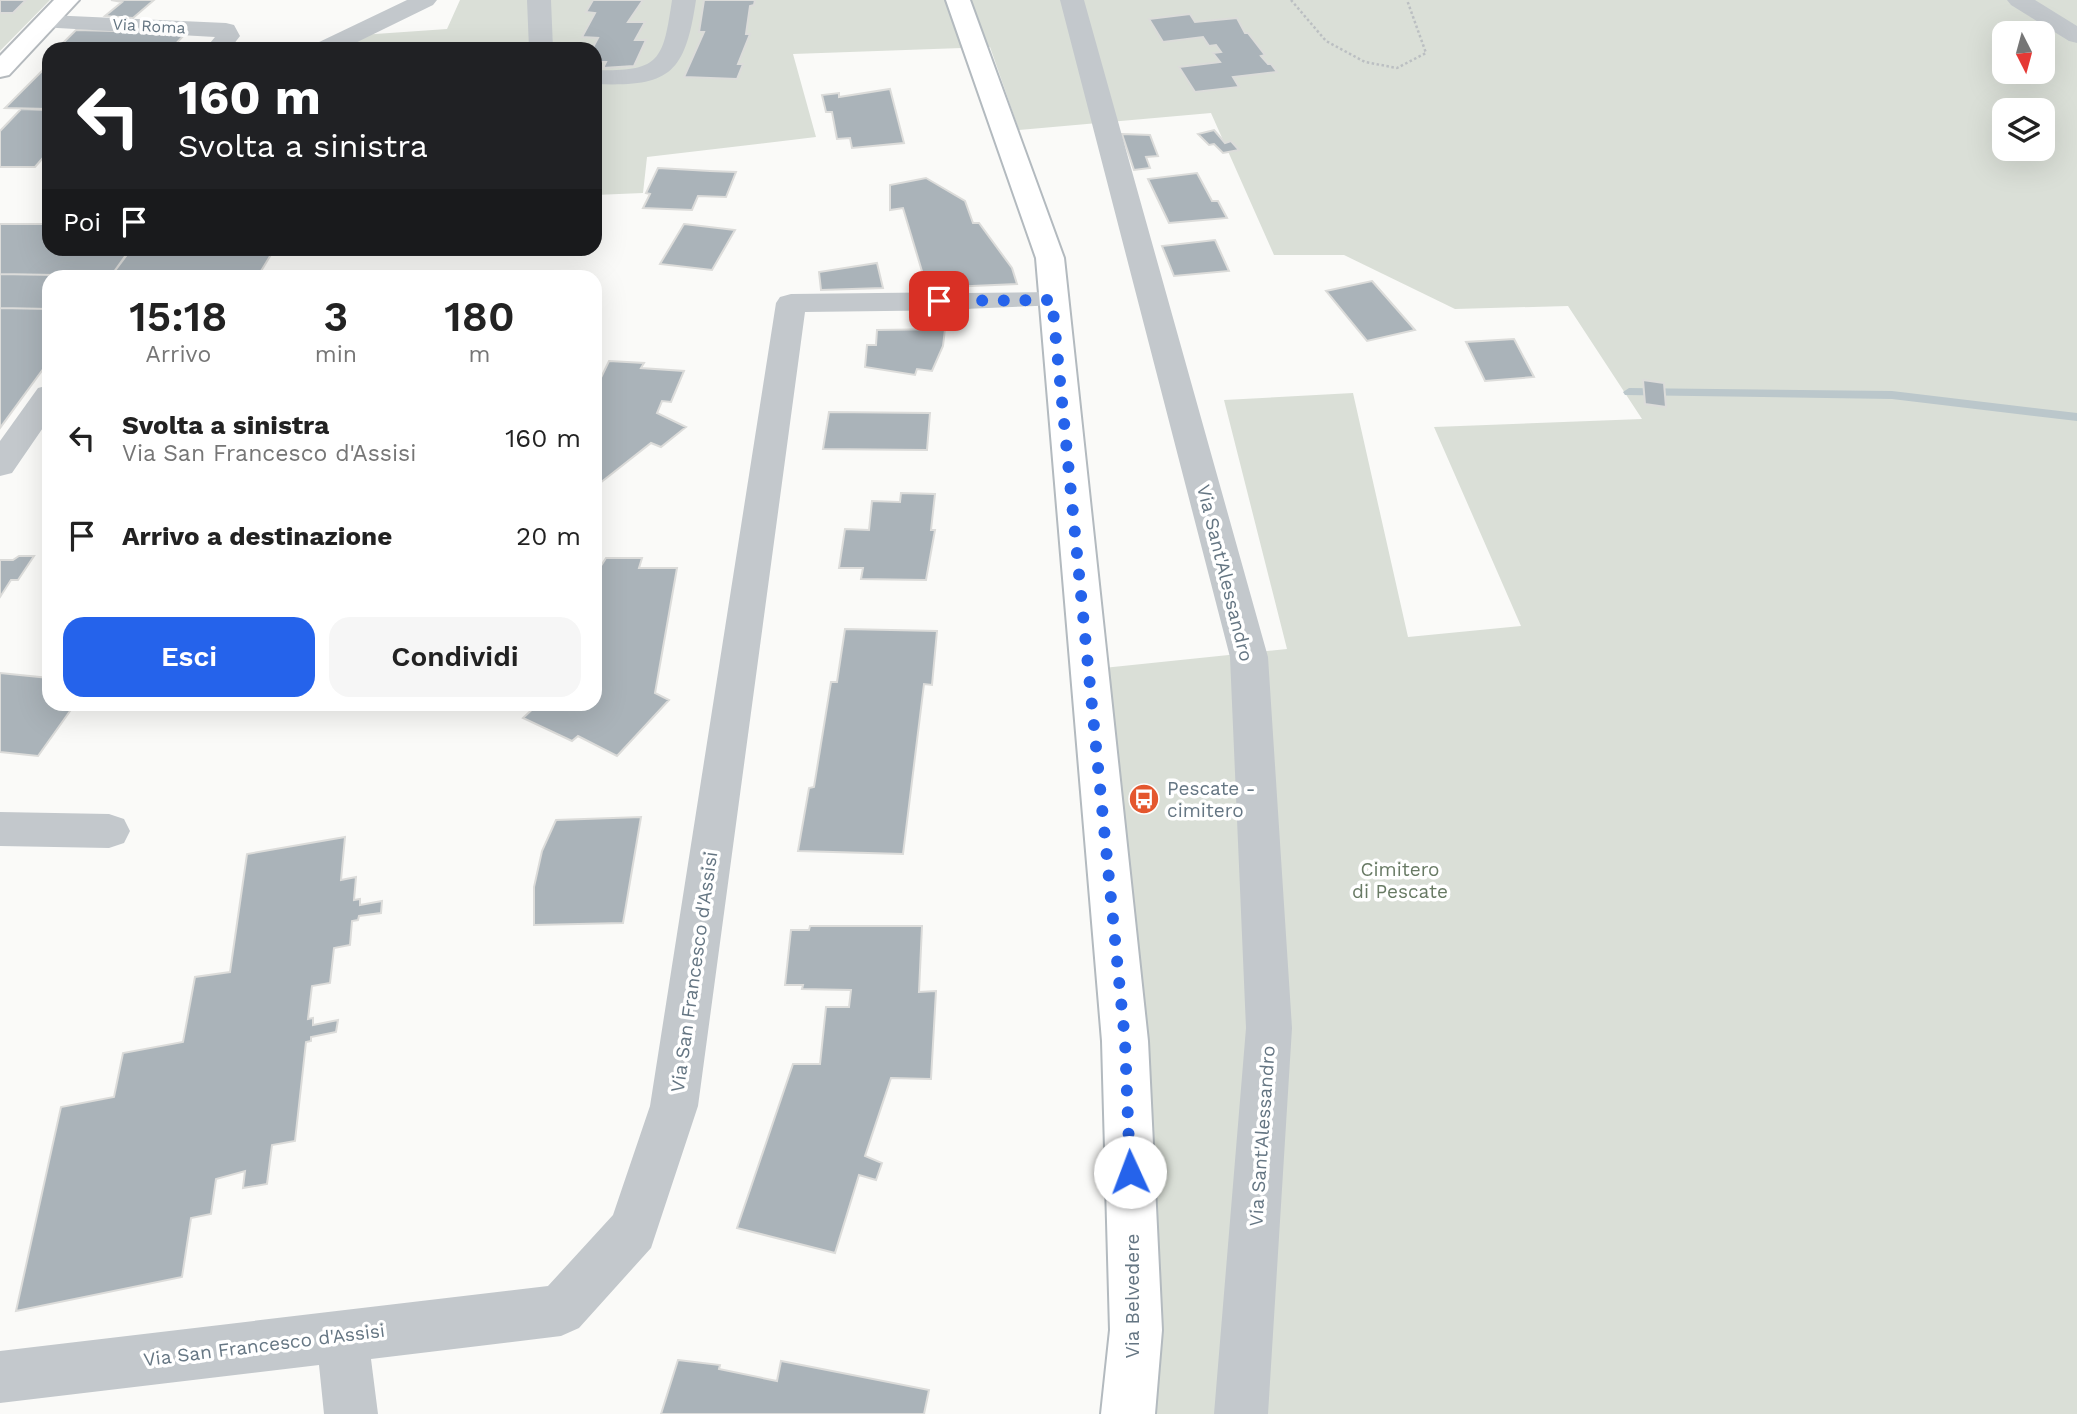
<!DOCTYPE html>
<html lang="it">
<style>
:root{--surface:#fff;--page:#f6f6f6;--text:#222;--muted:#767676;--accent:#2563eb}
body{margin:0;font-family:"Work Sans",sans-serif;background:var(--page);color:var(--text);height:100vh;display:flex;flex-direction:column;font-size:26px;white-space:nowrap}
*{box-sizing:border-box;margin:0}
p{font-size:23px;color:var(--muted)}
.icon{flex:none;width:38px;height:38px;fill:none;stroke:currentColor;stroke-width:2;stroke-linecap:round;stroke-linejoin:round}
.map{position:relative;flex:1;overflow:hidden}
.details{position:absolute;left:42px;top:270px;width:560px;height:441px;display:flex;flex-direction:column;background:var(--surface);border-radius:21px;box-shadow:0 7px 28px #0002}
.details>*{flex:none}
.guide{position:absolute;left:42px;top:42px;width:560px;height:214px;border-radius:21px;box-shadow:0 7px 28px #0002;background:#202124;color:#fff;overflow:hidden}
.needle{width:46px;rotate:174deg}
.buttons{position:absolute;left:1992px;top:21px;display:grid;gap:14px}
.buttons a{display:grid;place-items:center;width:63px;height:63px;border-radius:14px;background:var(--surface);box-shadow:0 7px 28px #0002;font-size:35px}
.pin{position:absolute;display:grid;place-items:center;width:60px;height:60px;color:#fff;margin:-30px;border-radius:14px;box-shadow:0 4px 10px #0006}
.me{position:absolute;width:77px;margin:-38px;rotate:358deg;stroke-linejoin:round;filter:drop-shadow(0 0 5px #0008)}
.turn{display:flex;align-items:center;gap:24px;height:147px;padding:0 21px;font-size:32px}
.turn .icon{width:91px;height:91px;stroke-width:2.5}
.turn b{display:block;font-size:49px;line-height:60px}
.then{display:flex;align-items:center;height:66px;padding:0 21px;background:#0003;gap:14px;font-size:26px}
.eta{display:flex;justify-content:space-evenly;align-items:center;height:119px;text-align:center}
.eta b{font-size:42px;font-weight:600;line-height:49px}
.button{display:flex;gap:14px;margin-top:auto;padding:14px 21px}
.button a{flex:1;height:80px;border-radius:21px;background:var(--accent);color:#fff;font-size:28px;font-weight:600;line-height:80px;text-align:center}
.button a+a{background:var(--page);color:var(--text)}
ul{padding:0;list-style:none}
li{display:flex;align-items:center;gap:21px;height:98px;padding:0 21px}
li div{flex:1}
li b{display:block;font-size:26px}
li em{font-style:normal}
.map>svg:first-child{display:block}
</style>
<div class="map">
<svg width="2077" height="1414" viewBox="0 0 2077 1414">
<rect width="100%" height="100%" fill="#fafaf8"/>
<path fill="#dadfd7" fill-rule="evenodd" d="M0,0H50L0,51Z
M460,0H2077V1414H1122L1084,670L1287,649L1224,400L1353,393L1408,637L1521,626L1434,427L1642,419L1568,306L1455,309L1344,255H1274L1211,113L1019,130L990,47L793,54L816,137L647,157L643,193L595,195V49H325L332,37L447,29ZM2004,33H2042V72H2004ZM2004,110H2042V149H2004Z"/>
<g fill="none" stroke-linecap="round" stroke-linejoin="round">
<path fill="#bbc7cb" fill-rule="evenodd" d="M1629,388L1892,391L2077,413V421L1892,399L1625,395L1623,392Z"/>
</g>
<path fill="#aab3b9" stroke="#dcdcda" stroke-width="2" d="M0,0H26L13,13H0Z
M154,0L133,18L105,16L122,2L111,0Z
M593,0H643L628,22H645L635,40H646L634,66L603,68L606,62H595V49H592L598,38L582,37L595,13L586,12Z
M704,0H755L754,5L750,6L746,34H750L738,64H743L737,79L684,77L704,32H699Z
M1190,14L1195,22L1237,18L1245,33H1248L1265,55L1261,56L1268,64H1271L1277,72L1233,77L1239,87L1195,92L1179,67L1220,62L1213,53L1221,52L1216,45L1209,46L1203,37L1163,42L1149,19Z
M76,30L186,33L171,49L58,48Z
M49,64V109L5,108Z
M890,89L904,143L852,148L850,138L837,139L832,112H826L822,95L839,93V97Z
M21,109L49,110V151L35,167H0V131Z
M1214,130L1225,143L1231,141L1239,150L1223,153L1214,144L1209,145L1198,134Z
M1122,134L1150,135L1158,156L1146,157L1150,168L1134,170Z
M658,168L710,171L736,172L726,197L698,196L692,210L643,208L650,194L646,193Z
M1197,173L1212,201H1218L1227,218L1169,223L1148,179Z
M926,178L965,201L973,223H979L1012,268L1017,284L927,288L903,208L890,210V185Z
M0,224H49V248H132L111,276L0,274Z
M684,224L735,230L712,270L660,264Z
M1215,240L1229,271L1174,276L1162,246Z
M131,248H275L258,276H111Z
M877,263L883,288L821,290L819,272Z
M0,274L111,276H49V309L0,308Z
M1372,281L1415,330L1367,341L1326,291Z
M0,308L49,309V361L0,428Z
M945,329L943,346L932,371L917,369L915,375L865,367L867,345H876L877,330Z
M1514,339L1534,377L1485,381L1466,342Z
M609,361L644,363L641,368L684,371L671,402L662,401L657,413L686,427L661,447L651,443L595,487V390Z
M1643,380L1664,383L1666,407L1645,404Z
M829,412L930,413L927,450L823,449Z
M901,493L935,494L931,530H935L926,580L861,579L863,568H839L845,529L869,530L872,501L900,502Z
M19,556H34L18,580H11L0,597V560H13Z
M606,558H642L639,568H677L655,693L669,700L617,756L578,736L572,741L523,718L538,704H595V575Z
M845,629L937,631L932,685L924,684L903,854L798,851L809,788L814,787L831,682H837Z
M0,673L49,678V704H75L38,756L0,752Z
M641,817L623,923L534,925V887L542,851L556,820Z
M345,837L341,880L356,877L354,900L360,899V905L382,901L381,913L359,916L358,920L352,921L350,945L334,948L330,983L312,986L308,1019L313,1018V1025L338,1020L336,1032L311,1037V1041L306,1042L295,1141L272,1145L267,1184L243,1188L245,1171L216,1179L211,1214L191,1218L182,1277L16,1311L61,1107L114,1097L123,1053L183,1042L195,977L230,972L247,854Z
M810,926H922L919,992L936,991L931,1079L891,1078L865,1156L882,1163L876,1180L859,1175L835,1253L737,1228L793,1064H820L826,1007H849L851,990L802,989L803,985H785L791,930H809Z
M678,1360L720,1365L719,1369L777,1381L781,1361L929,1390L924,1414H661Z"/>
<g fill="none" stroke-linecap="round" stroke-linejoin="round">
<g stroke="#b3babf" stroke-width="4">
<path id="secondary" d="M946,0H970L1064,258L1148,1041L1162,1330L1155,1414H1101L1110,1330L1102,1041L1036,258Z"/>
</g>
<g stroke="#b5babe" stroke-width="4">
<path id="primary" d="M54,0H79L9,75L0,77V56Z"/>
</g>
<path stroke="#bbbfc2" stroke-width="2.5" stroke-dasharray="2.5 2.5" stroke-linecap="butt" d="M1291,0L1326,41L1365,62L1397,68L1426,53L1407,0"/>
<path fill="#c3c8cc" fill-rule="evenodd" d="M1052,292L1061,295L1065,300L1061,305L964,309L955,306L951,301L955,296L964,293Z"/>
<path fill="#c3c8cc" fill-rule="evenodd" d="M407,0H437L433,5L343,49H312L315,44Z
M527,0H551L553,49H529Z
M672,0H696C685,74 670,87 595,84V70C660,72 663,61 672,0Z
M1060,0H1084L1268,657L1292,1028L1268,1414H1214L1246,1028L1230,657Z
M2007,0H2035L2077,26V43L2069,41L2011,5Z
M48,15L226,23L234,25L240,36L230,49H205L215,37L40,27L36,22L40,17Z
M964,292L975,295L979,301L975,307L964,310L805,312L698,1106L651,1248L579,1328L561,1336L371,1359L378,1414H324L319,1365L0,1403V1351L548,1286L613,1215L650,1106L776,303L780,297L791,294Z
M49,385V419L12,473L0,476V441L38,388Z
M0,812L109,814L124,819L130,831L124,843L109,848L0,846Z"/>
<use href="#secondary" fill="#fff" fill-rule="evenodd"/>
<use href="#primary" fill="#fff" fill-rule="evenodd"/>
</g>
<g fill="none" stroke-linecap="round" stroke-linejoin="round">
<path stroke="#2563eb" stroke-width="12" stroke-dasharray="0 21.6" d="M939,301L1052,300L1125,1041L1130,1172"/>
</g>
<defs>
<g id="bus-disc" transform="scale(1.575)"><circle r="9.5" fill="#e4572e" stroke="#fff"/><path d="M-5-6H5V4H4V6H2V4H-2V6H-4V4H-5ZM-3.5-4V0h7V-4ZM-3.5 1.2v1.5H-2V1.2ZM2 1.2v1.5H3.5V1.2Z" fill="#fff"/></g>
</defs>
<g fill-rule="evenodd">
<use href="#bus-disc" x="1144" y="799"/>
</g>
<g text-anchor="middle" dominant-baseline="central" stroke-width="7" stroke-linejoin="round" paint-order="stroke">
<g font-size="16" fill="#657683" stroke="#fff">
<text transform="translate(149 26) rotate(3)">Via Roma</text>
</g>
<g font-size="19" fill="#657683" stroke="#fff">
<text transform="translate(1225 573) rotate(76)">Via Sant'Alessandro</text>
<text transform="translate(694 972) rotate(-82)">Via San Francesco d'Assisi</text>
<text transform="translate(1262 1136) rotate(-86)">Via Sant'Alessandro</text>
<text transform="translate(1132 1296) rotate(-90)">Via Belvedere</text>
<text transform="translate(264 1345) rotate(-7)">Via San Francesco d'Assisi</text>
</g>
<g font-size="19" fill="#657683" stroke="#fff" text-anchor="start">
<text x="1167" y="788">Pescate -<tspan x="1167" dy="22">cimitero</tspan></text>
</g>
<g font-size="19" fill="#687a64" stroke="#fff">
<text x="1400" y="869">Cimitero<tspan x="1400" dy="22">di Pescate</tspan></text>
</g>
</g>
</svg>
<div class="buttons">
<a><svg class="needle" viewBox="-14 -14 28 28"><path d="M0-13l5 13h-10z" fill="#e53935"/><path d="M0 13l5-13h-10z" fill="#767676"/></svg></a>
<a><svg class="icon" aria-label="layers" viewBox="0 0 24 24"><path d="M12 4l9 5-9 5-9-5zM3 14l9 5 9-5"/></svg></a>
</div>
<div class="pin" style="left:939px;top:301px;background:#d93025"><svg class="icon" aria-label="arrive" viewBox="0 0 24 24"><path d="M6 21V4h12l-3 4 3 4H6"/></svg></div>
<svg class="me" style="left:1130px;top:1172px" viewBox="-20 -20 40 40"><circle r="19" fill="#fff"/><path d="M0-13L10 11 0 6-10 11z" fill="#2563eb"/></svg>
<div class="guide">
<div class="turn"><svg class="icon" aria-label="left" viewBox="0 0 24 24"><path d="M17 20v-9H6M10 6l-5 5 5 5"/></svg><div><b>160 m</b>Svolta a sinistra</div></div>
<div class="then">Poi<svg class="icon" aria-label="arrive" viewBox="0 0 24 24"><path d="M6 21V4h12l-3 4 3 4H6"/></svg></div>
</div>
<section class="details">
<div class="eta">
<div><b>15:18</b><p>Arrivo</p></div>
<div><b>3</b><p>min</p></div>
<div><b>180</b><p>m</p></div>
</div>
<ul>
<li><svg class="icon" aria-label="left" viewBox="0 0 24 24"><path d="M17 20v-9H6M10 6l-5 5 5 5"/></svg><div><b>Svolta a sinistra</b><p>Via San Francesco d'Assisi</p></div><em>160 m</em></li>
<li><svg class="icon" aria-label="arrive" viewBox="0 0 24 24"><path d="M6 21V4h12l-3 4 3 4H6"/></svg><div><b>Arrivo a destinazione</b></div><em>20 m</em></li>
</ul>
<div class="button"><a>Esci</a><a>Condividi</a></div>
</section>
</div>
